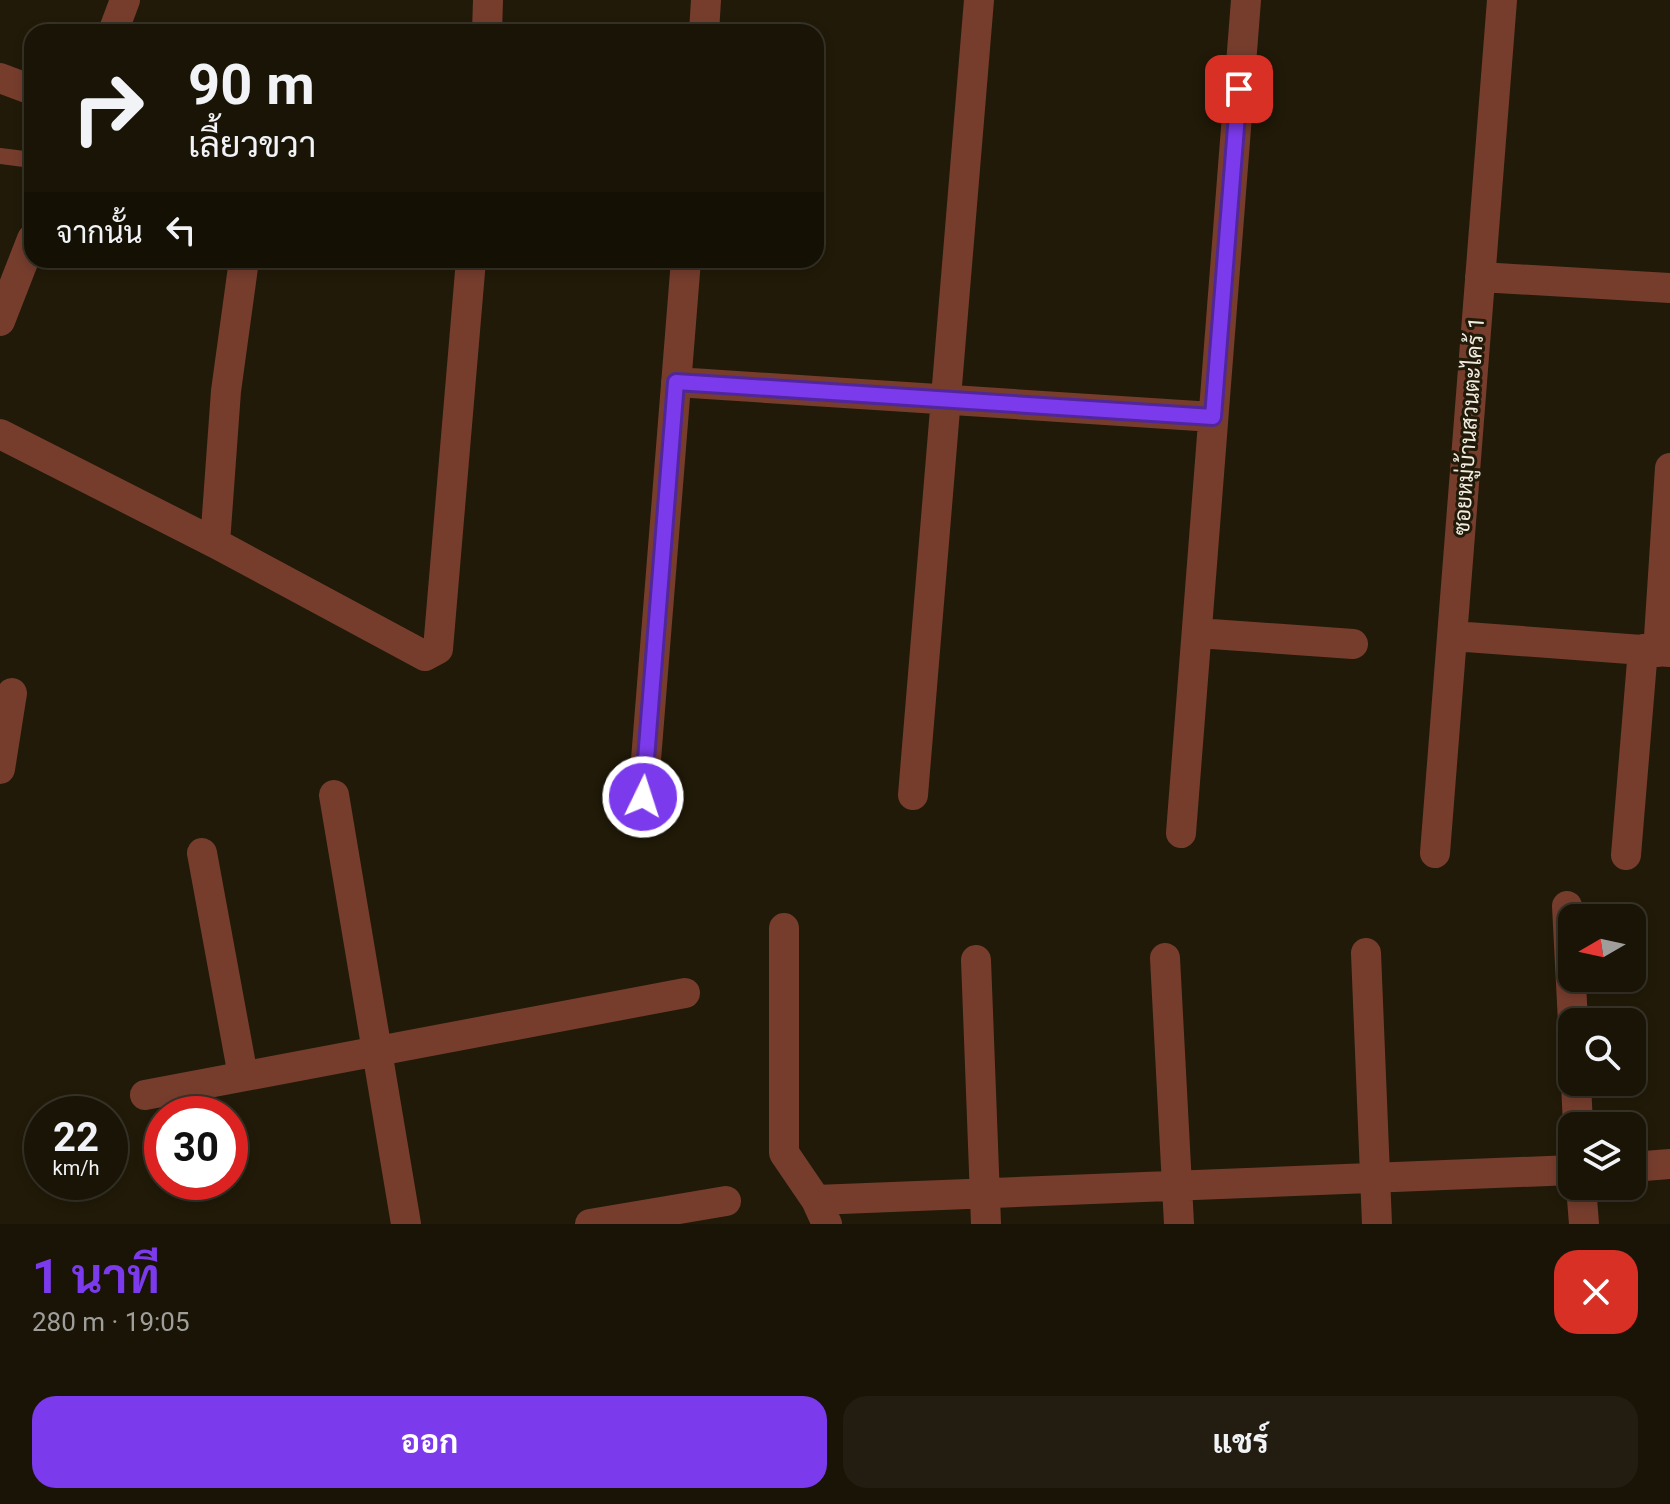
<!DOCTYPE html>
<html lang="th">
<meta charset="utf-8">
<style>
:root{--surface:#191406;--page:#221d10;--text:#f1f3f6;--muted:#9f9e9b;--line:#373328;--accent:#7c3aed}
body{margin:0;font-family:Roboto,Sarabun,sans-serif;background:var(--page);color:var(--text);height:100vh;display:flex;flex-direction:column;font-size:30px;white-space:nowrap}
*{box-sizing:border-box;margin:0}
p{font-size:26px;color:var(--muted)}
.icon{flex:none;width:44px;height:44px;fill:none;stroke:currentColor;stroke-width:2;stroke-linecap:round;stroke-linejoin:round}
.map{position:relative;height:1224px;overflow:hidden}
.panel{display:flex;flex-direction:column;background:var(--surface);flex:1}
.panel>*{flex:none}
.banner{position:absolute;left:24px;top:24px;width:800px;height:244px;border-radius:24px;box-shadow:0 4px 12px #0003,0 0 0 2px var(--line);background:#191406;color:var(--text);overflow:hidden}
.needle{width:52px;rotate:261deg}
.buttons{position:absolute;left:1558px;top:904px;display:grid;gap:16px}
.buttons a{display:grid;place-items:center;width:88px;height:88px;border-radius:16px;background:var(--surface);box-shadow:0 4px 12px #0003,0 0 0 2px var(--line);font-size:40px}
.speed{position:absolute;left:24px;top:1096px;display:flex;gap:16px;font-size:40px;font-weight:700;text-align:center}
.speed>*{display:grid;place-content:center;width:104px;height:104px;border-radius:50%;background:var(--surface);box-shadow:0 4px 12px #0003,0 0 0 2px var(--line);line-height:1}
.speed small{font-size:20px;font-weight:400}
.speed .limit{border:12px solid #d22;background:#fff;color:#111}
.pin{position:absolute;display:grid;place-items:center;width:68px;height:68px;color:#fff;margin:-34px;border-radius:16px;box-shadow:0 4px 12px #0006}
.me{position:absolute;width:88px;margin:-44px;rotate:4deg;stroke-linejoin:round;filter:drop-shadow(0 0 6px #0008)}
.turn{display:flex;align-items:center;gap:28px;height:168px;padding:0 32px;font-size:36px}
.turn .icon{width:104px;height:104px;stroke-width:2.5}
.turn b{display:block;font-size:56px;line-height:68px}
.then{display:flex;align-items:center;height:76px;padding:0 32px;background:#0003;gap:16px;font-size:30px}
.round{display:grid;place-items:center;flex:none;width:84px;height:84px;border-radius:24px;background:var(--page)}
.summary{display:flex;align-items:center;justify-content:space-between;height:136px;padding:0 32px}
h1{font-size:48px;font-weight:700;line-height:60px;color:var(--accent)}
.primary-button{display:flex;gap:16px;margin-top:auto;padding:16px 32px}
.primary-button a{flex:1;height:92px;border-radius:24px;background:var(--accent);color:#fff;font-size:32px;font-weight:700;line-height:92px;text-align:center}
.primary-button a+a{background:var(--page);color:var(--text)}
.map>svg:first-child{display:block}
</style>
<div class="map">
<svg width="1670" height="1224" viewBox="0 0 1670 1224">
<rect width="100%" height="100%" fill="#211a08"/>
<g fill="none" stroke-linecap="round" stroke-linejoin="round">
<path stroke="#763d2d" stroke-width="16" d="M0,156L32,160"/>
<path stroke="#763d2d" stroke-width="30" d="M113,32L125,0
M487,32L488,0
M704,32L706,0
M0,78L32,90
M1480,277L1670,288
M0,321L32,239
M676,382L1213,417
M0,434L215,543L425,656L438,649L471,260
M215,543L226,391L244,260
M1197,633L1353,644
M1453,636L1670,652
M1658,652L1670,468
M0,769L12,693
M334,795L406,1224
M913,795L979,0
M643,797L686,260
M1181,833L1246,0
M202,853L243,1076
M1435,853L1502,0
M1626,855L1643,649
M1567,906L1573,1022
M784,928V1153L816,1200L827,1224
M1366,953L1377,1224
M1165,958L1179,1224
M976,960L986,1224
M1576,1082L1578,1126
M145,1095L685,993
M1632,1167L1670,1164
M1581,1186L1584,1224
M816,1200L1572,1170
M590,1224L726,1201"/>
</g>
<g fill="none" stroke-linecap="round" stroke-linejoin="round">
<g stroke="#51269a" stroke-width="20">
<path id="route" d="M643,797L676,382L1213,417L1239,89"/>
</g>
<use href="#route" stroke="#7c3aed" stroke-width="14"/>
</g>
<g text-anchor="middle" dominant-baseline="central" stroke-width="6" stroke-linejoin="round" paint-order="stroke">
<g font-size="22" fill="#f0ebe0" stroke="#211a08">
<text transform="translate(1469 426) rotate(-86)">ซอยหมู่บ้านสวนตะไคร้ 1</text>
</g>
</g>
</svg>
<div class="buttons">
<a><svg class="needle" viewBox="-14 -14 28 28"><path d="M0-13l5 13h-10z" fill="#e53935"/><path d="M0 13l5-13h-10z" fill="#9f9e9b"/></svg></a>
<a><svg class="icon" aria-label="search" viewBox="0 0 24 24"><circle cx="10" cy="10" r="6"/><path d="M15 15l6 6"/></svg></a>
<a><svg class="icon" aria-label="layers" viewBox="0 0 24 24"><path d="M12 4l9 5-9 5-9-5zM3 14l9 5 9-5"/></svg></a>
</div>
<div class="speed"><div>22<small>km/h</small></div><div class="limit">30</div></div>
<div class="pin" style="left:1239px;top:89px;background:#d93025"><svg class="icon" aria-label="arrive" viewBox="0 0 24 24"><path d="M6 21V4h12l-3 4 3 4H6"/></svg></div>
<svg class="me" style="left:643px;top:797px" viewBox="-20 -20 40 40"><circle r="17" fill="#7c3aed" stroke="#fff" stroke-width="3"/><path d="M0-11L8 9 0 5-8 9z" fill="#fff"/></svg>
<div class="banner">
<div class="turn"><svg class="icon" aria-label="right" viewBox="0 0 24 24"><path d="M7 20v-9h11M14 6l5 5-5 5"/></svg><div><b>90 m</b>เลี้ยวขวา</div></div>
<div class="then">จากนั้น<svg class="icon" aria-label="left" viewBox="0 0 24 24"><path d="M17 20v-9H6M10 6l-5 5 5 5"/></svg></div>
</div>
</div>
<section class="panel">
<div class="summary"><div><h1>1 นาที</h1><p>280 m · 19:05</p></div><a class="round" style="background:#d93025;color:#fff"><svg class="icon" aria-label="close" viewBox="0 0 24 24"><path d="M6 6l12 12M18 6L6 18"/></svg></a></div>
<div class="primary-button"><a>ออก</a><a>แชร์</a></div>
</section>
